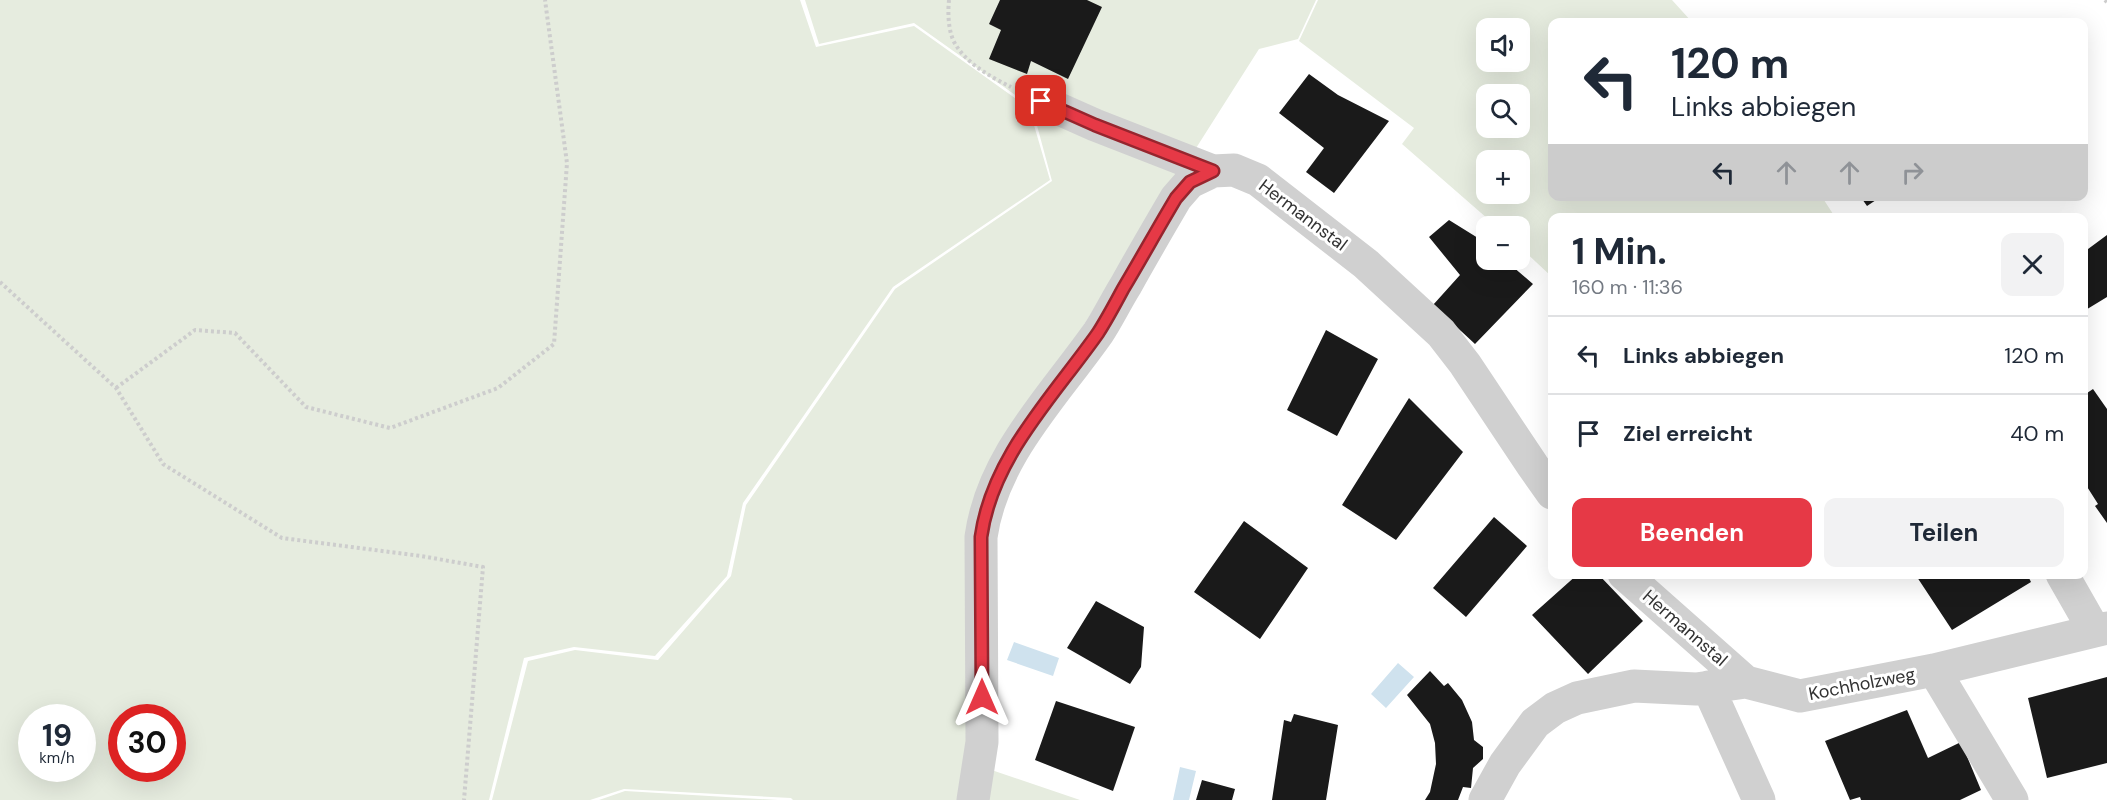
<!DOCTYPE html>
<html lang="de">
<meta charset="utf-8">
<style>
:root{--surface:#fff;--page:#f2f2f3;--text:#1f2937;--muted:#747a83;--line:#e0e1e3;--accent:#e63946}
body{margin:0;font-family:"DM Sans",sans-serif;background:var(--page);color:var(--text);height:100vh;display:flex;flex-direction:column;font-size:22px;white-space:nowrap}
*{box-sizing:border-box;margin:0}
p{font-size:20px;color:var(--muted)}
.icon{flex:none;width:33px;height:33px;fill:none;stroke:currentColor;stroke-width:2;stroke-linecap:round;stroke-linejoin:round}
.map{position:relative;flex:1;overflow:hidden}
.sheet{position:absolute;left:1548px;top:213px;width:540px;height:366px;display:flex;flex-direction:column;background:var(--surface);border-radius:12px;box-shadow:0 6px 24px #0002}
.sheet>*{flex:none}
.banner{position:absolute;left:1548px;top:18px;width:540px;height:183px;border-radius:12px;box-shadow:0 6px 24px #0002;background:#fff;color:var(--text);overflow:hidden}
.fabs{position:absolute;left:1476px;top:18px;display:grid;gap:12px}
.fabs a{display:grid;place-items:center;width:54px;height:54px;border-radius:12px;background:var(--surface);box-shadow:0 6px 24px #0002;font-size:30px}
.speed{position:absolute;left:18px;top:704px;display:flex;gap:12px;font-size:30px;font-weight:700;text-align:center}
.speed>*{display:grid;place-content:center;width:78px;height:78px;border-radius:50%;background:var(--surface);box-shadow:0 6px 24px #0002;line-height:1}
.speed small{font-size:15px;font-weight:400}
.speed .limit{border:9px solid #d22;background:#fff;color:#111}
.pin{position:absolute;display:grid;place-items:center;width:51px;height:51px;color:#fff;margin:-26px;border-radius:12px;box-shadow:0 3px 9px #0006}
.me{position:absolute;width:66px;margin:-33px;rotate:0deg;stroke-linejoin:round;filter:drop-shadow(0 0 4px #0008)}
.turn{display:flex;align-items:center;gap:21px;height:126px;padding:0 24px;font-size:27px}
.turn .icon{width:78px;height:78px;stroke-width:2.5}
.turn b{display:block;font-size:42px;line-height:51px}
.lanes{display:flex;align-items:center;height:57px;padding:0 24px;background:#0003;justify-content:center;gap:30px;direction:ltr}
.lanes .off{opacity:.35}
.round{display:grid;place-items:center;flex:none;width:63px;height:63px;border-radius:12px;background:var(--page)}
.headline{display:flex;align-items:center;justify-content:space-between;height:102px;padding:0 24px}
h1{font-size:36px;font-weight:700;line-height:45px}
.button{display:flex;gap:12px;margin-top:auto;padding:12px 24px}
.button a{flex:1;height:69px;border-radius:12px;background:var(--accent);color:#fff;font-size:24px;font-weight:700;line-height:69px;text-align:center}
.button a+a{background:var(--page);color:var(--text)}
ul{padding:0;list-style:none}
li{display:flex;align-items:center;gap:18px;height:78px;padding:0 24px;border-top:2px solid var(--line)}
li div{flex:1}
li b{display:block;font-size:22px}
li em{font-style:normal}
.map>svg:first-child{display:block}
</style>
<div class="map">
<svg width="2107" height="800" viewBox="0 0 2107 800">
<rect width="100%" height="100%" fill="#fff"/>
<path fill="#e6ecdf" fill-rule="evenodd" d="M0,0H800L816,47L914,26L1029,108L1050,180L893,287L743,503L727,576L655,656L574,647L524,658L489,800H0ZM32,717H82V768H32ZM122,717H172V768H122Z
M805,0H1316L1298,39L1259,49L996,463L968,762L1080,800H793L791,798L624,789L590,800H492L528,661L575,650L658,660L731,576L746,505L895,289L1052,181L1032,107L914,23L819,44Z
M1318,0H1672L1692,22H1552V196L1822,197L1835,217L1552,218V277L1520,247V226H1496L1402,144L1414,128L1299,41ZM1486,28H1520V62H1486ZM1486,94H1520V128H1486ZM1486,160H1520V194H1486Z
M625,791L778,800H599Z"/>
<path fill="#cfe2ee" d="M1014,642L1059,658L1053,676L1007,660Z
M1398,663L1414,677L1386,708L1371,694Z
M1180,767L1196,771L1189,800H1173Z"/>
<path fill="#1a1a1a" d="M1000,0H1087L1102,7L1068,79L1031,61L1027,74L989,59L1001,30L989,24Z
M1309,74L1338,95L1389,121L1334,193L1306,172L1324,148L1279,113Z
M1860,196H1882L1867,206Z
M1449,220L1486,243V260H1505L1533,284L1475,344L1433,305L1460,275L1429,237Z
M2107,235V297L2084,311V252Z
M1326,330L1378,359L1337,436L1287,410Z
M2093,389L2107,409V523L2095,506L2098,504L2084,482V395Z
M1409,398L1463,452L1396,540L1342,505Z
M1494,517L1527,546L1466,617L1433,588Z
M1244,521L1308,568L1260,639L1194,592Z
M1578,574H1598L1643,621L1588,674L1532,615Z
M1915,574H2027L2031,582L1952,630Z
M1096,601L1144,627L1141,667L1130,684L1067,648Z
M1430,671L1444,686L1448,683L1462,700L1472,722L1474,740L1483,747V759L1473,768L1471,788L1463,787L1458,800H1425L1430,792L1436,764L1435,743L1430,724L1407,695Z
M2107,677V763L2047,778L2028,698Z
M1056,701L1135,727L1113,791L1035,760Z
M1907,710L1928,758L1961,742L1981,790L1960,800H1861L1860,797L1850,800L1825,741Z
M1294,714L1338,725L1326,800H1272L1284,720L1291,722Z
M1202,780L1235,789L1232,800H1196Z"/>
<g fill="none" stroke-linecap="round" stroke-linejoin="round">
<path stroke="#cdcdcd" stroke-width="4" stroke-dasharray="3 3" stroke-linecap="butt" d="M949,0C948,11 948,22 951,34C958,59 989,76 1011,87
M2105,0L2107,2
M0,282L116,388L163,464L282,538L421,556L483,567L464,800
M116,388L195,330L235,333L306,407L390,428L498,388L554,344L567,163L545,0"/>
<path stroke="#d0d0d0" stroke-width="33" d="M1041,101L1095,125L1213,171
M1624,574L1746,682
M2062,574L2094,630
M1934,670L2012,800
M1708,687L1759,800
M973,800L982,742L981,537C992,457 1053,397 1098,333C1108,318 1116,301 1126,285C1142,256 1159,227 1176,198L1190,182L1213,171L1234,170L1258,180L1366,264L1441,333L1465,364L1533,466L1552,493
M1485,800L1505,764L1535,723L1555,708L1577,698L1634,686L1696,689L1746,682L1800,696L1934,670L2107,628"/>
</g>
<g fill="none" stroke-linecap="round" stroke-linejoin="round">
<g stroke="#96252e" stroke-width="15">
<path id="route" d="M982,697L981,537C992,457 1053,397 1098,333C1107,319 1115,304 1123,289C1141,259 1158,228 1176,198L1190,182L1213,171L1095,125L1041,101"/>
</g>
<use href="#route" stroke="#e63946" stroke-width="10"/>
</g>
<g text-anchor="middle" dominant-baseline="central" stroke-width="6" stroke-linejoin="round" paint-order="stroke">
<g font-size="18" fill="#333" stroke="#fff">
<text transform="translate(1303 215) rotate(37)">Hermannstal</text>
<text transform="translate(1685 628) rotate(41)">Hermannstal</text>
<text transform="translate(1862 684) rotate(-11)">Kochholzweg</text>
</g>
</g>
</svg>
<div class="fabs">
<a><svg class="icon" aria-label="sound" viewBox="0 0 24 24"><path d="M4 9h4l5-4v14l-5-4H4zM17 9q2 3 0 6"/></svg></a>
<a><svg class="icon" aria-label="search" viewBox="0 0 24 24"><circle cx="10" cy="10" r="6"/><path d="M15 15l6 6"/></svg></a>
<a>+</a>
<a>−</a>
</div>
<div class="speed"><div>19<small>km/h</small></div><div class="limit">30</div></div>
<div class="pin" style="left:1041px;top:101px;background:#d93025"><svg class="icon" aria-label="arrive" viewBox="0 0 24 24"><path d="M6 21V4h12l-3 4 3 4H6"/></svg></div>
<svg class="me" style="left:982px;top:697px" viewBox="-20 -20 40 40"><path d="M0-17L14 15 0 8-14 15z" fill="#e63946" stroke="#fff" stroke-width="4"/></svg>
<div class="banner">
<div class="turn"><svg class="icon" aria-label="left" viewBox="0 0 24 24"><path d="M17 20v-9H6M10 6l-5 5 5 5"/></svg><div><b>120 m</b>Links abbiegen</div></div>
<div class="lanes"><svg class="icon" aria-label="left" viewBox="0 0 24 24"><path d="M17 20v-9H6M10 6l-5 5 5 5"/></svg><svg class="icon off" aria-label="ahead" viewBox="0 0 24 24"><path d="M12 20V5M6 11l6-6 6 6"/></svg><svg class="icon off" aria-label="ahead" viewBox="0 0 24 24"><path d="M12 20V5M6 11l6-6 6 6"/></svg><svg class="icon off" aria-label="right" viewBox="0 0 24 24"><path d="M7 20v-9h11M14 6l5 5-5 5"/></svg></div>
</div>
<section class="sheet">
<div class="headline"><div><h1>1 Min.</h1><p>160 m · 11:36</p></div><a class="round"><svg class="icon" aria-label="close" viewBox="0 0 24 24"><path d="M6 6l12 12M18 6L6 18"/></svg></a></div>
<ul>
<li><svg class="icon" aria-label="left" viewBox="0 0 24 24"><path d="M17 20v-9H6M10 6l-5 5 5 5"/></svg><div><b>Links abbiegen</b></div><em>120 m</em></li>
<li><svg class="icon" aria-label="arrive" viewBox="0 0 24 24"><path d="M6 21V4h12l-3 4 3 4H6"/></svg><div><b>Ziel erreicht</b></div><em>40 m</em></li>
</ul>
<div class="button"><a>Beenden</a><a>Teilen</a></div>
</section>
</div>
